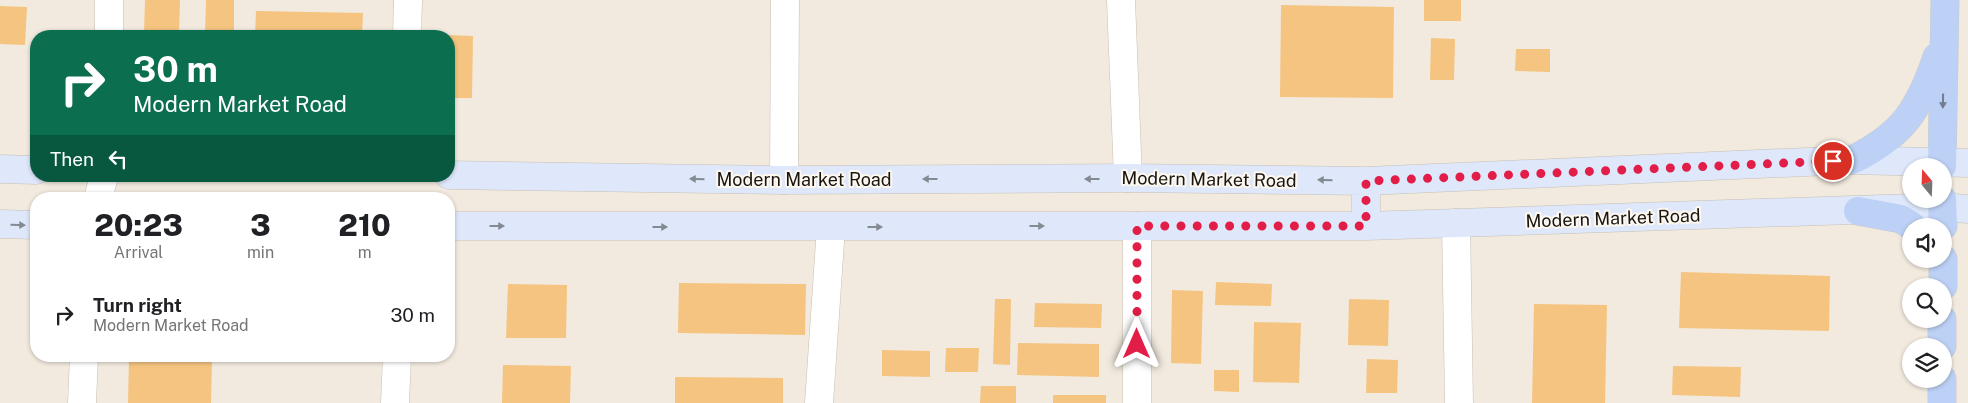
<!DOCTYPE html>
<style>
:root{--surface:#fff;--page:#f2f2f2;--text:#202124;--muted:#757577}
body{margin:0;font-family:"Public Sans",sans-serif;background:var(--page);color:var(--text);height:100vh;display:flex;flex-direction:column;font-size:19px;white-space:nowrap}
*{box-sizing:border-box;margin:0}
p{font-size:16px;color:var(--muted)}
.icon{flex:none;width:28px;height:28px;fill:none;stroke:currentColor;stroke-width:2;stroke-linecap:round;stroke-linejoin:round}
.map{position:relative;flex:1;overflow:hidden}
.details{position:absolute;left:30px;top:192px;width:425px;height:170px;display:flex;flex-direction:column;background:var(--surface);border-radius:20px;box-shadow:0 1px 4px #0004}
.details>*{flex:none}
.guide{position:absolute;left:30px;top:30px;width:425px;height:152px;border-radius:20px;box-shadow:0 1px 4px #0004;background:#0b6e4f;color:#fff;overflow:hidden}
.needle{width:32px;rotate:341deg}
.buttons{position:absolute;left:1902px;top:158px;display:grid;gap:10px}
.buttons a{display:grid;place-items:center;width:50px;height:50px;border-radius:50%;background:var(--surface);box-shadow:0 1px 4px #0004;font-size:25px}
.pin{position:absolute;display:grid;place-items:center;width:42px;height:42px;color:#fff;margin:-21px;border:2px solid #fff;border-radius:50%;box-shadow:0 1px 5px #0007}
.me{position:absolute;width:55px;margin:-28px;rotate:0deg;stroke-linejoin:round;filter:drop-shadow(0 0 4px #0008)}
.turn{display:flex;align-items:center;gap:18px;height:105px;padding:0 20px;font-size:22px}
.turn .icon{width:65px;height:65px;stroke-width:2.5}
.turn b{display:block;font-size:35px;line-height:42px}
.then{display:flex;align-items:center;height:48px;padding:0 20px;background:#0003;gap:10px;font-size:19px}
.eta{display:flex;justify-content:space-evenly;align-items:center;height:85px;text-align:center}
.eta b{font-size:30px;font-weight:800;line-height:35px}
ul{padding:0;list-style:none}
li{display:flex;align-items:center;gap:15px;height:75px;padding:0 20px}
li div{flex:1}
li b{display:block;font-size:19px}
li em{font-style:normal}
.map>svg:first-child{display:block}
</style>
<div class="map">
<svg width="1968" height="403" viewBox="0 0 1968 403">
<rect width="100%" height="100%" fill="#f2eadf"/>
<path fill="#f5c480" d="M145,0H180L179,34L144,33Z
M206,0H234V36L205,35Z
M1424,0H1461V21H1424Z
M1281,5L1394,7L1393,98L1280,97Z
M0,6L27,7L25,45L0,44Z
M256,11L363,13L362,36H255Z
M449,35L473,36L472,98H449Z
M1431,38L1455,39L1454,80H1430Z
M1516,49H1550V72L1515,71Z
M1681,272L1830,276L1829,331L1679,328Z
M1216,282L1272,284L1271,306L1215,305Z
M679,283L806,284L805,335L678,333Z
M508,284L567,285L566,338H506Z
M1172,290L1203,291L1201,364L1171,363Z
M995,299H1011L1010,365L993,364Z
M1349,299L1389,300L1388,346L1348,345Z
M1035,303L1102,304L1101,328L1034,327Z
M1534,304L1607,305L1605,403H1532Z
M1254,322L1301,323L1299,383L1253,382Z
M1018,343L1099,344V377L1017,375Z
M946,348H979L978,372H945Z
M882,350L930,351V377L882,376Z
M129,358L212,359L211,403H128Z
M1367,359L1398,360L1397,393H1366Z
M503,365L571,366L570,403H502Z
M1673,366L1741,367L1740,397L1672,395Z
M1214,370H1239V392L1214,391Z
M675,377L783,378V403H675Z
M981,386H1016V403H980Z
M1053,395H1106V403H1053Z"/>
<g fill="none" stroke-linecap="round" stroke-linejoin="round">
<g stroke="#c7bfb4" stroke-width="29">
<path id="street" d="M1121,0L1128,178
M109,36V0
M407,36L408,0
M784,180L785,0
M98,199L104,176
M1456,223L1459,403
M82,403L84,356
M395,403L397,356
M819,403L831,227
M1137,403V226"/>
</g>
<g stroke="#c7bfb4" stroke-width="29">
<path id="secondary" d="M0,169L36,170
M449,175L784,180L1128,178L1366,181L1852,160L1968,163
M0,224L36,225
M449,226H1366L1942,207L1968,209
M1366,226V181"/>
</g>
<g stroke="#cccccb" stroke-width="29">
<path id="primary" d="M1852,160C1903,135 1919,110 1937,57
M1942,166L1945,0
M1942,199L1943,226
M1858,211L1901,219L1912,226
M1943,286V259
M1942,346V319
M1942,403V379"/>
</g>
<use href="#street" stroke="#fff" stroke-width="28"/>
<use href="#secondary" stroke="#dee8fa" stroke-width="28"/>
<use href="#primary" stroke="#bcd1f5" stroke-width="28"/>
</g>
<defs><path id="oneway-solid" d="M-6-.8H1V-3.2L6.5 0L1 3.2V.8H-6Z" transform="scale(1.25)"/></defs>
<use fill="#727c8f" href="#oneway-solid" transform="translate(1943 101) rotate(91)"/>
<g fill="#858992">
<use href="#oneway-solid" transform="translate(697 179) rotate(-179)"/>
<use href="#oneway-solid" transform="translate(930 179) rotate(180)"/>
<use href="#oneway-solid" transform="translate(1092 179) rotate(180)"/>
<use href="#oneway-solid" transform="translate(1325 180) rotate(-179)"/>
<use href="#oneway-solid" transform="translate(18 225) rotate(1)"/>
<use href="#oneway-solid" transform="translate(497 226)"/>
<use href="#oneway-solid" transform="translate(1037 226)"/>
<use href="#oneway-solid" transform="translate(660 227)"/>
<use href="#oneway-solid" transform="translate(875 227)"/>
</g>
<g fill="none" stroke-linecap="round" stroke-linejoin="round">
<path stroke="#e11d48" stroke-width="9" stroke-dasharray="0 16.2" d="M1137,344V226H1366V181L1833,161"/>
</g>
<g text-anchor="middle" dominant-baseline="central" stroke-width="4" stroke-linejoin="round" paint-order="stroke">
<g font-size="18" fill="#181512" stroke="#fef8ef">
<text x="804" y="179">Modern Market Road</text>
<text transform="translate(1209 179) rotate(1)">Modern Market Road</text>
<text transform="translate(1613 218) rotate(-2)">Modern Market Road</text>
</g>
</g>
</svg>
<div class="buttons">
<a><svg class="needle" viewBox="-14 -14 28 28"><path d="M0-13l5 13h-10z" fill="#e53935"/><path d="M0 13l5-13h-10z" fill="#757577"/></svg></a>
<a><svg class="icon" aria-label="sound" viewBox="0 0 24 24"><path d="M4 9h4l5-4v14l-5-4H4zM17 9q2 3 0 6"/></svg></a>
<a><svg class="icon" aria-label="search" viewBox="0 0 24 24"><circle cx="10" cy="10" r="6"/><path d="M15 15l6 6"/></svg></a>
<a><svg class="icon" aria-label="layers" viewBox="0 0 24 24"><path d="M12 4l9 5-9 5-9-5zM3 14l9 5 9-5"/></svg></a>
</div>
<div class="pin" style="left:1833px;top:161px;background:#d93025"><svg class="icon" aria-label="arrive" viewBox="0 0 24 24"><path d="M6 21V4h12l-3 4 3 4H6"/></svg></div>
<svg class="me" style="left:1137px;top:344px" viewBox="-20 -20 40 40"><path d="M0-17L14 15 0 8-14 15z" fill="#e11d48" stroke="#fff" stroke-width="4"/></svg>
<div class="guide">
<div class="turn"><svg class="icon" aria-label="right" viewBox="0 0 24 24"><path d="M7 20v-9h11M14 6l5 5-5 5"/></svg><div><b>30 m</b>Modern Market Road</div></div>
<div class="then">Then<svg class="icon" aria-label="left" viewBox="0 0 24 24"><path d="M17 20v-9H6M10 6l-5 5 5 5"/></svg></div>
</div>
<section class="details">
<div class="eta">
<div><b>20:23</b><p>Arrival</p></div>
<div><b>3</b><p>min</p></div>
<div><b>210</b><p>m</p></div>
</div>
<ul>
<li><svg class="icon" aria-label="right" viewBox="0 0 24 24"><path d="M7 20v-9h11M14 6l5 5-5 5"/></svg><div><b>Turn right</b><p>Modern Market Road</p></div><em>30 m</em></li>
</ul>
</section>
</div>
